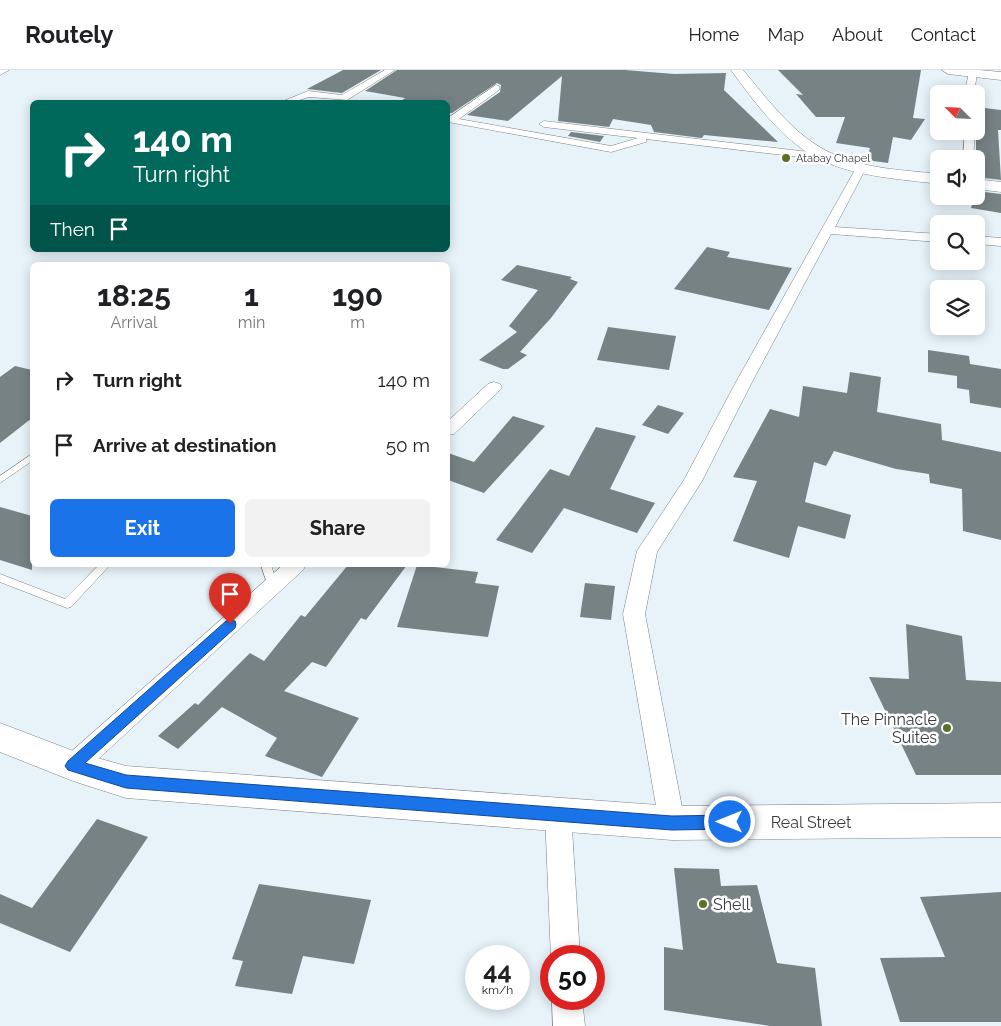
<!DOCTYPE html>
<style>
:root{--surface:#fff;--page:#f2f2f2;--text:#202124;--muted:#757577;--line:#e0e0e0;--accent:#1a73e8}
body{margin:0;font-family:Raleway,sans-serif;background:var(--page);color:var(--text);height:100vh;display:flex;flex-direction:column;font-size:19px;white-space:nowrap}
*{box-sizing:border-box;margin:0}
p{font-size:16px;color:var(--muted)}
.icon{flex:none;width:28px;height:28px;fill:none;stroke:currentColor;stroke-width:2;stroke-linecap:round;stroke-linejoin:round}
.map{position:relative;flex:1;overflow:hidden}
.side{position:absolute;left:30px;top:192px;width:420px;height:305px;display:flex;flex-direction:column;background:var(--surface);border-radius:8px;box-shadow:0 2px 12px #0003}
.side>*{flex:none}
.hud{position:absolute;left:30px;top:30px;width:420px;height:152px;border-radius:8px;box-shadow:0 2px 12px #0003;background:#00695c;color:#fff;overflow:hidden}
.needle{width:32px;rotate:294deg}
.buttons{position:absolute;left:930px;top:15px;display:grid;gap:10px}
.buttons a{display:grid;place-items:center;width:55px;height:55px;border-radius:8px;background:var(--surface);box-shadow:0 2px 12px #0003;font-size:25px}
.speed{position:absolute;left:465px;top:875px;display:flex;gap:10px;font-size:25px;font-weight:700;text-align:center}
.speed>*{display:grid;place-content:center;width:65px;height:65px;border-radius:50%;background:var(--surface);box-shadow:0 2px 12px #0003;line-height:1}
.speed small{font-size:12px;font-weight:400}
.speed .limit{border:8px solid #d22;background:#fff;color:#111}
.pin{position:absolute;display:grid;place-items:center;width:42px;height:42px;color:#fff;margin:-51px -21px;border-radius:50% 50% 50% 0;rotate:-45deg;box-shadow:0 0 5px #0007}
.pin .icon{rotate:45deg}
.me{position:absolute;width:55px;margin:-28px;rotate:270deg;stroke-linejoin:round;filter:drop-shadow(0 0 4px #0008)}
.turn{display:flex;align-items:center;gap:18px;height:105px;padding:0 20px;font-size:22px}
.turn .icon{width:65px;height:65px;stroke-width:2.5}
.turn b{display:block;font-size:35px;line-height:42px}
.then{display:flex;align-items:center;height:48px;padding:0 20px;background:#0003;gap:10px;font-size:19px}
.eta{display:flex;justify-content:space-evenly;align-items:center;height:85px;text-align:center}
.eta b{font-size:30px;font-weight:700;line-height:35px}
.action{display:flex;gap:10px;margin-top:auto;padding:10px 20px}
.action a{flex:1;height:58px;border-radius:8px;background:var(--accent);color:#fff;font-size:20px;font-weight:700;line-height:58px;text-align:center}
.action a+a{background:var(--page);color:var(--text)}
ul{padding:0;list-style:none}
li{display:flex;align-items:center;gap:15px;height:65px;padding:0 20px}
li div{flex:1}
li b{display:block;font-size:19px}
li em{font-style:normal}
header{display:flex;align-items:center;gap:30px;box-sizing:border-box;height:70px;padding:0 25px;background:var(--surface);border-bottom:1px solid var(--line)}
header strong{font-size:24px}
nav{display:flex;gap:28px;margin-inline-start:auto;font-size:18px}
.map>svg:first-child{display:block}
</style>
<header>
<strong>Routely</strong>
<nav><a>Home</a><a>Map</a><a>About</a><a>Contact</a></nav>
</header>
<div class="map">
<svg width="1001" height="956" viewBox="0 0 1001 956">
<rect width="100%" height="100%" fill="#e7f2f9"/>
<path fill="#778285" d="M343,0H381L342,23L307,19Z
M397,0H625L674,4L726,3L724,20L778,72L704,65L702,68L654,62L651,55L613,49L609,57L558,51L562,6L508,51L467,45L500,22L501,15L497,13L452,43H448V32H400L405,28L365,21Z
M778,0H921L913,48L925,49L911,70L893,67L888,93L866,90L870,78L836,73L845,47H816L796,24L803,25Z
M976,37L1001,40V60H998L1001,110L976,107Z
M571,62L604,66L600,72L568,66Z
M976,121L1001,124V143L971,138Z
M707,177L730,182L727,187L792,198L769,240L674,219Z
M517,195L572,207L570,209L578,212L551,248L520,282L527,285L508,299H503L479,290L517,262L509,256L538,220L501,210Z
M608,257L676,266L669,300L597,290Z
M928,280L969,286L970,294L1001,299V338L970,333L969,320L957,318V306L928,302Z
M15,296L32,300V348L0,373V307Z
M850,302L881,307L877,342L941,354L942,370L1001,382V470L963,461L962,419L930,413L929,404L896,399L834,381L826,396L814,392L805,432L851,445L845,469L798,456L789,488L733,471L757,411L733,407L770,339L799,347L803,316L847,323Z
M658,335L684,343L668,364L642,355Z
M513,346L545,356L484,423L448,410V383L474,392Z
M596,357L636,366L610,419L655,433L637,463L564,438L532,483L496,470L550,399L569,406Z
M0,437L32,446V500L0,490Z
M348,495H407L366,550L361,548L326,597L312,592L284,621L359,648L322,707L265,686L277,668L222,637L178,679L158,666L195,633L198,635L250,583L264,591L301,545L305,547Z
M417,495L478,502L475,513L499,516L488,567L397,557Z
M585,513L615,516L611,550L580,547Z
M906,554L962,566L966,610L1001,612V705H916L869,607L909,609Z
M97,749L148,767L70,882L0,853V824L32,838Z
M674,798L719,799L721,816L757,815L777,893L815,898L822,956H770L664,940V877L683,880Z
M259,814L371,830L354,894L303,886L292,924L235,916L243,891L232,889Z
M1001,822V952H900L880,888L945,887L920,827Z"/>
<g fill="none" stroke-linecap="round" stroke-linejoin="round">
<g stroke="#798388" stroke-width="1">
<path id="lane" d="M32,384V391L0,413V406Z
M99,495H110L71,537L67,538L0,512V504L65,529Z
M261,495H271L278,516L277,519H269Z"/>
</g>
<g stroke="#798388" stroke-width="1">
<path id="street" d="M0,0H9L0,5Z
M385,0H395L347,30L309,27L293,32H281L308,21L342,25Z
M973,0L977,3L974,24H964L969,3Z
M496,15L499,16V20L459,49L611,76L638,68L544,57L539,54L544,51L826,84L831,87L826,90L646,69V72L611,82L448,52V48Z
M965,61H975L973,89H963Z
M861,95L866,98L835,157L939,164V172L831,164L752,312L702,411L657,482L645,544L685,753L681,762L672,765L663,762L659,753L623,544L637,481L684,410L736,312L856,98Z
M976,166L1001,168V176L976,174Z
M494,312L500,314L502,317L500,320L454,364L448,365V351L488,314Z
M283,495H306L303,500L82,704L73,707L64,704L60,696L64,688Z
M558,731L567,734L571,743L580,886H551V889L545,743L549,734Z
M552,929H582L585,956H553Z"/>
</g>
<g stroke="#798388" stroke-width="1">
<path id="secondary" d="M942,0H979L1001,2V10L948,4Z
M0,653L76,682L126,696L672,736L1001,733V767L672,770L126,728L73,711L0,682Z"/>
</g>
<g stroke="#798388" stroke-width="1">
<path id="primary" d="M731,0H743C769,31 795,67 833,84C865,99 904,100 939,104V114C900,109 859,107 823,91C785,74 755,33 731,0Z
M976,109L1001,112V122L976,119Z"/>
</g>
<use href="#lane" fill="#fff" fill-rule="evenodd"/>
<use href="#street" fill="#fff" fill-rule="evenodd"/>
<use href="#secondary" fill="#fff" fill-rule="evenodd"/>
<use href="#primary" fill="#fff" fill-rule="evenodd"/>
</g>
<path fill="#1a73e8" stroke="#114b97" d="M230,550L235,551L236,554L235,558L85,693L126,705L672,746L730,745L735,747L738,752L735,757L730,759L672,760L126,718L68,700L65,696L68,691L226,551Z"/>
<g fill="#5d7120" stroke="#fff" stroke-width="2">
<circle cx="786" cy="88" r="5"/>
<circle cx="947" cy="658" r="5"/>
<circle cx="703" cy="834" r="5"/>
</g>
<g text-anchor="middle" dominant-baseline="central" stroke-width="5" stroke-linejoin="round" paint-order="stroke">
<g font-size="11" fill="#393d40" stroke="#fff" text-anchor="start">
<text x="796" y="88">Atabay Chapel</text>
</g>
<g font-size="16" fill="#393d40" stroke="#fff" text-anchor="end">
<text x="937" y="649">The Pinnacle<tspan x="937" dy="18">Suites</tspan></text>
<text x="713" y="834" text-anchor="start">Shell</text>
</g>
<g font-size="16" fill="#393d40" stroke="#fff">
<text x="811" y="752">Real Street</text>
</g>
</g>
</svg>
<div class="buttons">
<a><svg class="needle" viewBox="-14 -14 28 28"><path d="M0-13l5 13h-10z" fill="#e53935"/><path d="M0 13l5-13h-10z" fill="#757577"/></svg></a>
<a><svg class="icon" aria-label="sound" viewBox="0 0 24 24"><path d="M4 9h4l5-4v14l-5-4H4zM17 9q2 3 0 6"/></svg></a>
<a><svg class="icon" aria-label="search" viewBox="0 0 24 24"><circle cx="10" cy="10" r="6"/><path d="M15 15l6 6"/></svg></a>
<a><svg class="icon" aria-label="layers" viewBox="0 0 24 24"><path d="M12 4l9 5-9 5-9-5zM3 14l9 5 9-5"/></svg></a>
</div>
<div class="speed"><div>44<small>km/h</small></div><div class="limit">50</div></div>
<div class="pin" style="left:230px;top:554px;background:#d93025"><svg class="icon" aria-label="arrive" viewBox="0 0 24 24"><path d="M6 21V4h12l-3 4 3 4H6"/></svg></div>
<svg class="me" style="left:730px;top:752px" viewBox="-20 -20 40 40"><circle r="17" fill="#1a73e8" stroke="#fff" stroke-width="3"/><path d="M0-11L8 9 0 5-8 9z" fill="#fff"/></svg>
<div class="hud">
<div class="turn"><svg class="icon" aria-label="right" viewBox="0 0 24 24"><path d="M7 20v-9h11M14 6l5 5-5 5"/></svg><div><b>140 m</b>Turn right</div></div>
<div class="then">Then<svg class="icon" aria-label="arrive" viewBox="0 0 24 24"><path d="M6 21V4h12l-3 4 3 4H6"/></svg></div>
</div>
<section class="side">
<div class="eta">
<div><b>18:25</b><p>Arrival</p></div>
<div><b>1</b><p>min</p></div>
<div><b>190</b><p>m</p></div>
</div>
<ul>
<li><svg class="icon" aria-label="right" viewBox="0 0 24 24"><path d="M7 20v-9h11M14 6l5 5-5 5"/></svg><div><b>Turn right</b></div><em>140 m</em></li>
<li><svg class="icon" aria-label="arrive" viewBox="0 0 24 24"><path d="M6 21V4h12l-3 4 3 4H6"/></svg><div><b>Arrive at destination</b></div><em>50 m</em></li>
</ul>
<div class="action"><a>Exit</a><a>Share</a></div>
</section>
</div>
